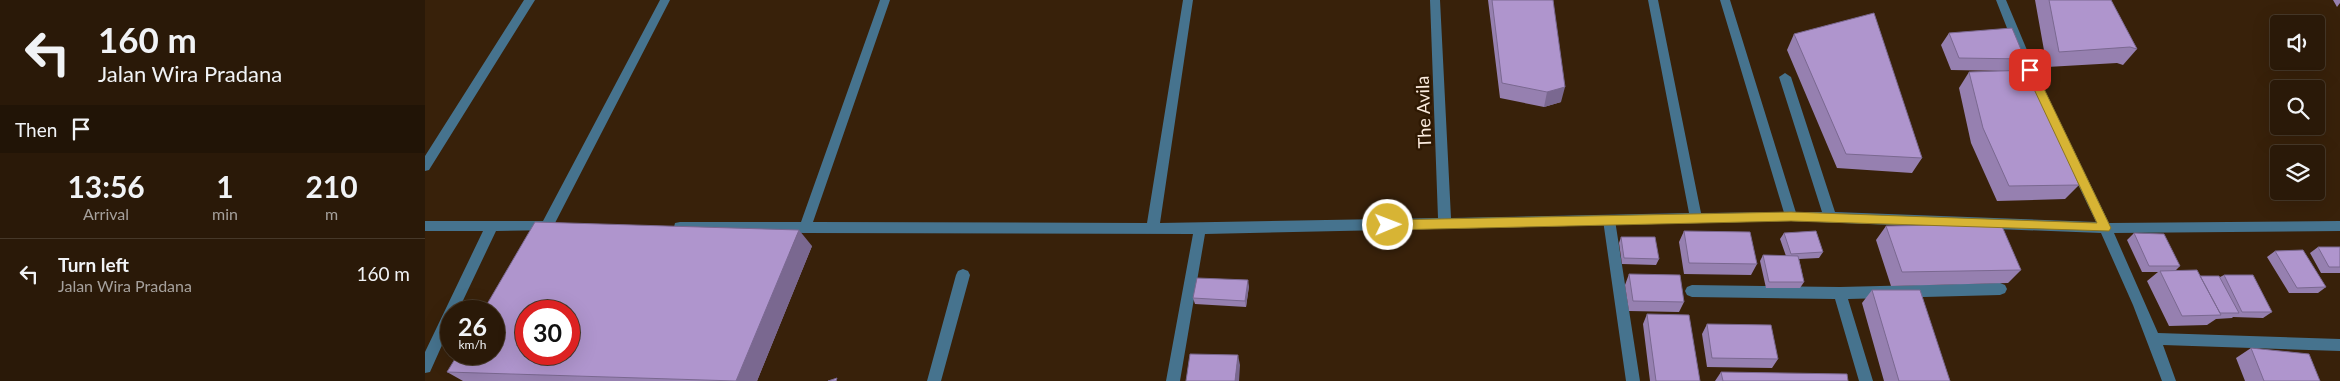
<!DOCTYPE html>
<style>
:root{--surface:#2a1908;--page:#362616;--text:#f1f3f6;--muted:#a5a09c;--line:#463829}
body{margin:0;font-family:Lato,sans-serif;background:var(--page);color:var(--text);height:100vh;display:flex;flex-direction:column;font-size:19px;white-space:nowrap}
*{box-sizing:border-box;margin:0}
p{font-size:16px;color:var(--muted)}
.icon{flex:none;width:28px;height:28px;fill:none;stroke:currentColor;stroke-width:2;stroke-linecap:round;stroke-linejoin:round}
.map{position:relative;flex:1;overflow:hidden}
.panel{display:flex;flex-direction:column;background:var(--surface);width:425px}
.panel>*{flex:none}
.guide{background:#2a1908;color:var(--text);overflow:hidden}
.tools{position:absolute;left:1845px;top:15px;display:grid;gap:10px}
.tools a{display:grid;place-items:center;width:55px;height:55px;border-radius:5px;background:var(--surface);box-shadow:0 5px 20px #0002,0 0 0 1px var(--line);font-size:25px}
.speed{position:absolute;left:15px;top:300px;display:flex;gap:10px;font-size:25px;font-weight:700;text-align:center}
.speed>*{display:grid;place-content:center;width:65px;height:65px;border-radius:50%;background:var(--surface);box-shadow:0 5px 20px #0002,0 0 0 1px var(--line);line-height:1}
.speed small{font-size:12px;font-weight:400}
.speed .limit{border:8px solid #d22;background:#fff;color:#111}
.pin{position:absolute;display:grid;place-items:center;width:42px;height:42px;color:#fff;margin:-21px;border-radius:10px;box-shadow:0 2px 8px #0006}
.me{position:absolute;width:55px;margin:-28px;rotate:89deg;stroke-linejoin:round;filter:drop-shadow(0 0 4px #0008)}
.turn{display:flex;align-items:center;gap:18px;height:105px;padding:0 15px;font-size:22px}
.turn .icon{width:65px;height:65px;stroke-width:2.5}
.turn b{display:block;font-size:35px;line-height:42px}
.then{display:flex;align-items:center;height:48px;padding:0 15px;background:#0003;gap:10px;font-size:19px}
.eta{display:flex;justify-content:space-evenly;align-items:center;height:85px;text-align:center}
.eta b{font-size:30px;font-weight:700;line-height:35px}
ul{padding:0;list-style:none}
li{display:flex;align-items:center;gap:15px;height:70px;padding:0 15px;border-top:1px solid var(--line)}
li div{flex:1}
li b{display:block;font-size:19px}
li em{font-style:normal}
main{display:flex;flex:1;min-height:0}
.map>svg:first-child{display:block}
</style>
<main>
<section class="panel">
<div class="guide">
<div class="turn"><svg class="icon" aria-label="left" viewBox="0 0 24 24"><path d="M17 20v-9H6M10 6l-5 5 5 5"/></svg><div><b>160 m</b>Jalan Wira Pradana</div></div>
<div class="then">Then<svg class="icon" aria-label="arrive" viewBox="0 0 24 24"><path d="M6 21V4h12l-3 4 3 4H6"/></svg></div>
</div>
<div class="eta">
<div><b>13:56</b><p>Arrival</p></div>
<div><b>1</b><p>min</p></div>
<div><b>210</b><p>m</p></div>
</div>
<ul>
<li><svg class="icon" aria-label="left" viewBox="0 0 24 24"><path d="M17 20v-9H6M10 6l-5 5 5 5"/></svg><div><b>Turn left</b><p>Jalan Wira Pradana</p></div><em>160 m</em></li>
</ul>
</section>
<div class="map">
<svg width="1915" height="381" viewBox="0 0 1915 381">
<rect width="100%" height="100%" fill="#38210a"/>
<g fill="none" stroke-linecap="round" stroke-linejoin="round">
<path fill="#46738e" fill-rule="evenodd" d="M1295,0H1305L1372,216L1370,220H1362L1360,216Z
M1184,215L1189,216L1190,220L1215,381H1201L1178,220L1179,216Z
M538,269L543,271L545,275L516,381H502L531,275L533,271Z"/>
<path fill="#46738e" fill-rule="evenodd" d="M99,0H110L4,170L0,171V156Z
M235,0H245L130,223L131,226L130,230L71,231L33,311H26V325L5,372L0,373V352L58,231H0V221H118Z
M455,0H465L388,222L722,223L758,0H768L735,223L1013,218L1005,0H1015L1026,218L1264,213L1223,0H1233L1276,213L1397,212L1354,77L1360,73L1366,77L1410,212L1671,222L1600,74L1571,0H1581L1612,74L1684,223L1915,221V231L1689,233L1733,333L1915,339V351L1738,345L1751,381H1737L1708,305L1676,233L1366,221L780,234L755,381H741L768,234L380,233L250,231L249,227L250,223L255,222H376Z
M1575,283L1580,285L1582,289L1580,293L1575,295L1423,299L1448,381H1434L1410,299L1267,297L1262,295L1260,291L1262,287L1267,285L1415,287Z"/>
</g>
<path fill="#9680b0" d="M1063,0H1128L1136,102L1119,107L1075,98Z
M1610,0H1686L1712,49L1698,65L1692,63L1622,67Z
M1908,0H1915V3L1912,7Z
M1524,33L1600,59L1591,70L1654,185L1640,199L1572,201L1546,143L1534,88L1544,72L1581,71L1526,70L1516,45Z
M1369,34L1497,158L1487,173L1412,168L1362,50Z
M1461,226L1596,270L1583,283L1466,286L1451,240Z
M1259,231L1332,264L1326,275L1259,274L1254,242Z
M1359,233L1398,252L1394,258L1374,259L1379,282L1375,288H1341L1335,261L1338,255L1361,256L1355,239Z
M1709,233L1755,266L1750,271L1775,276L1795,277L1799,275L1847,312L1838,318L1808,317L1807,318L1791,319L1782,325L1744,326L1722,281L1733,272H1717L1702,240Z
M1196,237L1234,259L1231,265L1197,264L1194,243Z
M387,246L332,381H38L22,372Z
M1893,247H1915V273H1896L1885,253Z
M1850,251L1901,287L1893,293H1864L1842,257Z
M1204,274L1259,302L1254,312L1204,311L1200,285Z
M824,286L821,307L770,304L768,298Z
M1447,290L1525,381H1459L1437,303Z
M1222,314L1275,381H1225L1218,324Z
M1282,324L1353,359L1347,368L1282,367L1277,334Z
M1826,348L1895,381H1820L1811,358Z
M1296,372L1423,381H1290Z"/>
<path fill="#7a6890" d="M1140,87L1136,102L1119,107L1122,92Z
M374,230L387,246L332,381H311Z
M823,280L824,286L821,307L820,301Z
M813,355L815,365L814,381H810Z"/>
<path fill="#af95cd" stroke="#7a6890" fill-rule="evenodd" d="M1067,0H1128L1140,87L1122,92L1077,83Z
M1624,0H1686L1712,49L1705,47L1634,52Z
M1449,13L1497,158L1421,154L1369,34Z
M1587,28L1600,59L1534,58L1524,33Z
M1605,70L1654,185L1584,186L1558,128L1544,72Z
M110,222L374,230L311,381L22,372L33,354H69V311H58ZM101,311H144V354H101Z
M1576,224L1596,270L1477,272L1461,226Z
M1259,231L1325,232L1332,264L1264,263Z
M1391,231L1398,252L1366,254L1359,233Z
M1709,233L1739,234L1755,266H1724Z
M1196,237H1230L1234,259L1199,258Z
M1893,247H1915V267H1904Z
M1878,250L1901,287L1872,288L1850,251Z
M1338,255L1373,256L1379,282H1344Z
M1772,270L1796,315L1757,316L1735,271Z
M1204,274L1255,275L1259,302L1208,301Z
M1799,275H1828L1847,312H1817Z
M1775,276H1794L1814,313H1795Z
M772,278L823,280L820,301L768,298Z
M1447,290H1495L1525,381H1474Z
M1222,314L1264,315L1275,381H1231Z
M1282,324L1346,325L1353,359L1287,358Z
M1826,348L1884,354L1895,381H1839Z
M765,354L813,355L810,381H761Z
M1296,372L1422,374L1423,381H1298Z
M412,378L411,381H403Z"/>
<path fill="#d7b434" stroke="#8c7522" d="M1605,66L1610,70L1686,228L1684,231L1366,221L963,230L958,225L963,220L1366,212L1672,223L1600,70Z"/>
<g text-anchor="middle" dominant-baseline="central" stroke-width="5" stroke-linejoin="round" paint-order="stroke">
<g font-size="18" fill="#faeadd" stroke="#2e1802">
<text transform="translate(998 112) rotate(-92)">The Avila</text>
</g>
</g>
</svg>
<div class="tools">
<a><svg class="icon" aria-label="sound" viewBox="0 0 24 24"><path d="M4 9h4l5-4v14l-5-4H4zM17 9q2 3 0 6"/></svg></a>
<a><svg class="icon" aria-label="search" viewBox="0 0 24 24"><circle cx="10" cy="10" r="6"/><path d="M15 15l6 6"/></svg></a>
<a><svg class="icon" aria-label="layers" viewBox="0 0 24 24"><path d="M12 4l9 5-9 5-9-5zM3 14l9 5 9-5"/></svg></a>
</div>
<div class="speed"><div>26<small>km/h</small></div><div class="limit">30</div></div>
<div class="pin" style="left:1605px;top:70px;background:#d93025"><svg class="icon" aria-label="arrive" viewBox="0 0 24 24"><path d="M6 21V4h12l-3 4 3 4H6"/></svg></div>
<svg class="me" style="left:963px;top:225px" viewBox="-20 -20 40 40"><circle r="17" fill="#d7b434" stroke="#fff" stroke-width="3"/><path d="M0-11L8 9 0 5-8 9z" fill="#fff"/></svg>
</div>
</main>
